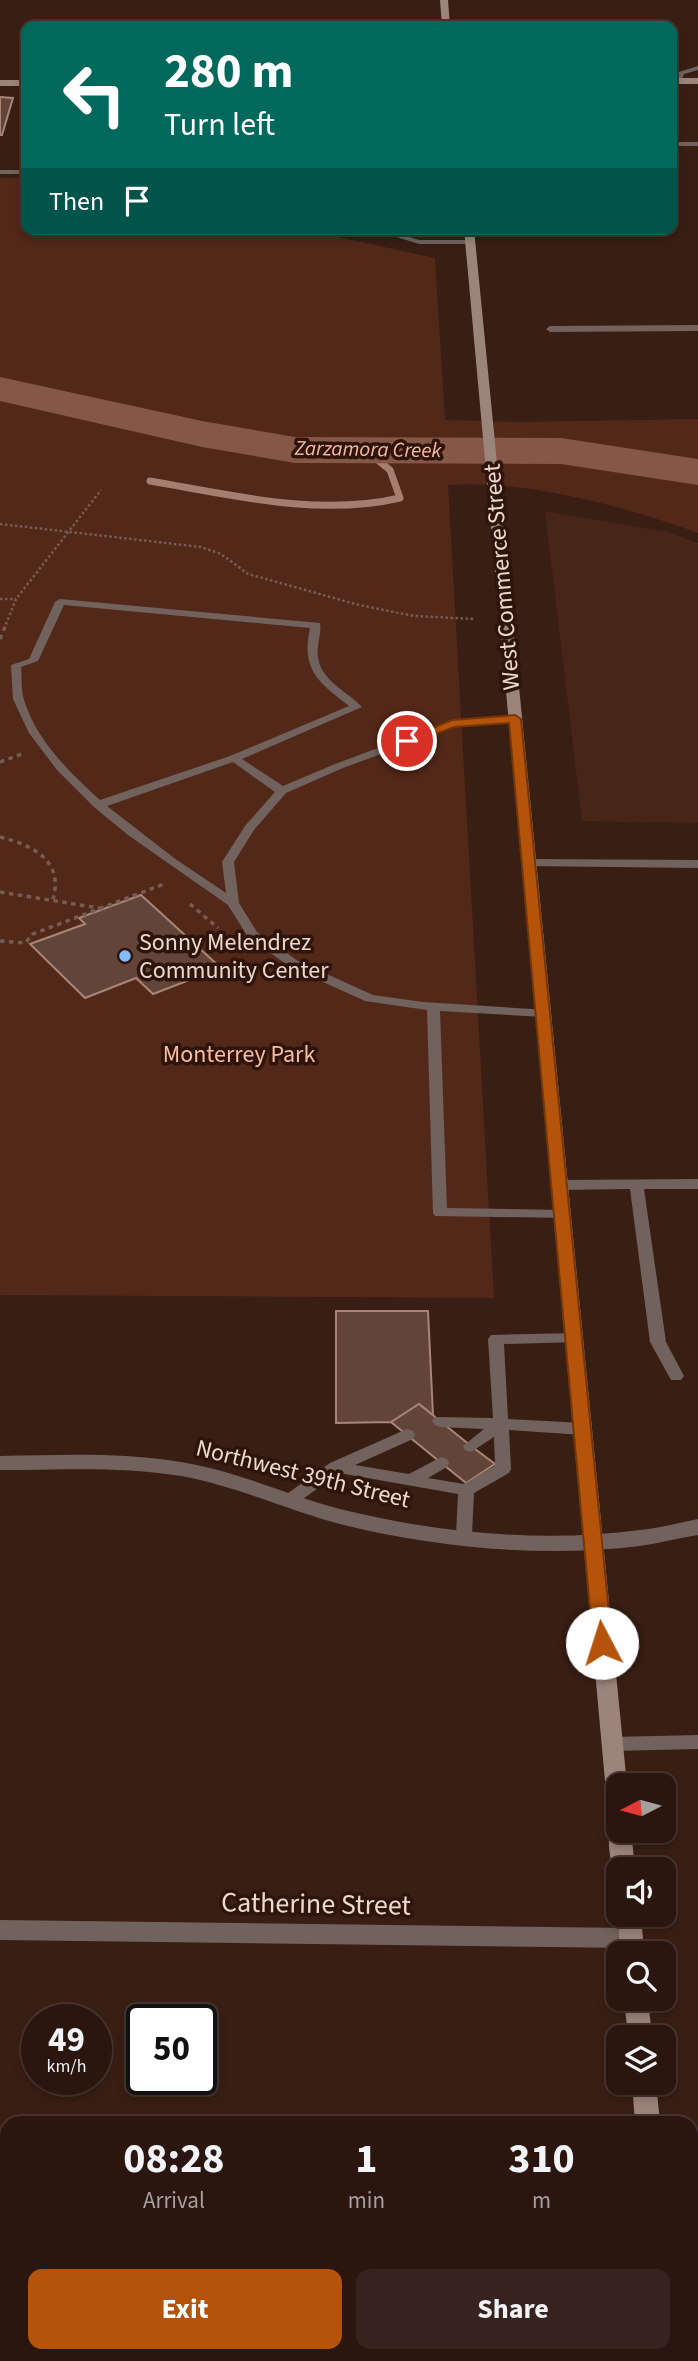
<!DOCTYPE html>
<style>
:root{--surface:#2b160f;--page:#37231d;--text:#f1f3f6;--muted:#a69f9e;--line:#47352f;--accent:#b45309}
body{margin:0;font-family:"Source Sans 3",sans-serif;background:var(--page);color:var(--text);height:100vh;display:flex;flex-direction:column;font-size:26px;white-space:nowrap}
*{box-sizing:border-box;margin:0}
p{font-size:23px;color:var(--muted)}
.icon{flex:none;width:38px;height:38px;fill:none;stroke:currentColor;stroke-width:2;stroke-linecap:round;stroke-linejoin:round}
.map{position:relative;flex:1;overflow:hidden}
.drawer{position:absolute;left:0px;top:2116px;width:698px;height:247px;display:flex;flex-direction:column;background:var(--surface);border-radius:21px 21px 0 0;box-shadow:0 4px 10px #0003,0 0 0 2px var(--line)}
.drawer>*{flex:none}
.guide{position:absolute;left:21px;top:21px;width:656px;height:214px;border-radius:14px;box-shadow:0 4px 10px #0003,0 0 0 2px var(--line);background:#00695c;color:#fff;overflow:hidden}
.needle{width:46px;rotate:264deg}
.controls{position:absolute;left:606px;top:1773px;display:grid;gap:14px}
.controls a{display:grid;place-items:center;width:70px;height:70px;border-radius:14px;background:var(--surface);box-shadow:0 4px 10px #0003,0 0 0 2px var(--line);font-size:35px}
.speed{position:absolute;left:21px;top:2004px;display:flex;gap:14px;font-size:35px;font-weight:700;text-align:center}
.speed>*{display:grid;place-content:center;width:91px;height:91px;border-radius:50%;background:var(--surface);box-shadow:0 4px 10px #0003,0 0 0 2px var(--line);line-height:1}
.speed small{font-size:18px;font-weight:400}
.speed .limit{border:4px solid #111;border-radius:10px;background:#fff;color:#111}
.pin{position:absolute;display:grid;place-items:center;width:60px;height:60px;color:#fff;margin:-30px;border:4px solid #fff;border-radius:50%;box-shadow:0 2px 7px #0007}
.me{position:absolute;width:77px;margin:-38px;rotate:355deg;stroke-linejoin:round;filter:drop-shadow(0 0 5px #0008)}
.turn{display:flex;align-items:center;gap:24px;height:147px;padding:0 28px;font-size:32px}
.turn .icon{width:91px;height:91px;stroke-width:2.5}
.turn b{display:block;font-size:49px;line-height:60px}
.then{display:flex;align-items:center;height:66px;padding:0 28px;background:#0003;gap:14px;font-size:26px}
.eta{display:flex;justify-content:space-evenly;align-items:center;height:119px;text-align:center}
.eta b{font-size:42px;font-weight:700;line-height:49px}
.primary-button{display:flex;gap:14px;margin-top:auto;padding:14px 28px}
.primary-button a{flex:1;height:80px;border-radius:14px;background:var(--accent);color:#fff;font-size:28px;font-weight:700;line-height:80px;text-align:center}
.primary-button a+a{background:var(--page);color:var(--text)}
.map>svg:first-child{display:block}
</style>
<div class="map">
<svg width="698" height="2361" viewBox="0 0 698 2361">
<rect width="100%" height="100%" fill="#391e14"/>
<path fill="#472518" d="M545,511L667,532L698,543V823L582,821Z"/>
<path fill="#522819" d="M0,178H26V229H177L333,236L435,258L445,420L518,422L698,419V533C627,507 523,479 448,485L494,1298L0,1295Z"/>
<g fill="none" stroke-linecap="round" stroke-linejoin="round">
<path stroke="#a47e70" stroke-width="7" d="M150,481C232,495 318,517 400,498L390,470L368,452"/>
<path fill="#855746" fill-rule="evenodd" d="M0,377L202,421L295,437L561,438L698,459V485L561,464L295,463L202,447L0,401Z"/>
</g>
<path fill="#634439" stroke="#a88579" stroke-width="2" d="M0,97L13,98L2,135H0Z
M141,895L221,968L153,994L136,978L85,998L30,944L85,924L79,918Z
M336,1311H428L433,1415L419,1404L391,1422L336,1423Z
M419,1404L471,1446L495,1464L466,1483L391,1422Z"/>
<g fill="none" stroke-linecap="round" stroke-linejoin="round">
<path stroke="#765d54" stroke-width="2.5" stroke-dasharray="2.5 2.5" stroke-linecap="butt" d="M0,524L201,547L221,554L248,574L359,605L414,616L473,619
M0,599H16
M4,629L16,599L101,490"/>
<path stroke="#765d54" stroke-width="3.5" stroke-dasharray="4.5 4.5" stroke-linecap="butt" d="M0,639L5,627
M0,762L22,754
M0,837C33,845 64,861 53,899
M0,892L99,908
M190,904L218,928
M0,941L25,943L33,934L164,884"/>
<path fill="#71625d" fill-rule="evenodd" d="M698,66V70L684,74L681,82H677L679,72Z
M672,142H698V146H672Z
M26,157V174H0V170H20L22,159Z
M371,229H384L419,240H471L475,242L471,244H419Z
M698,325V331L550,332L546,329L550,326Z
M60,599L320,623C322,633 316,645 318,657C321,681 347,691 362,707L242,759L283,786L335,764L448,722L519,717V721L515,722L454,727L343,768L286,793L254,830L234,862L239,903L257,932L298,961L373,995L423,1002L548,1010L549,1013L543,1017L440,1011L447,1208L563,1210L568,1212L570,1215L568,1218L435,1216L433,1213L427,1010L365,1001L290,967L248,937L228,905L128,835L94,807L57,770L29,733L13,699L11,665L29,659L55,602ZM64,605L310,628C301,670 318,682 349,706L230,756L100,800C70,773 36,740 24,700C21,690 22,677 21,667L38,661ZM233,762L275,792L245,826L222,862L226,893L174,858L107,806Z
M529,859L698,860V868L525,866L523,863L525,860Z
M698,1179V1189H644L666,1342L684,1376L681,1380H671L650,1342L630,1189L560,1190L553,1185L560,1180Z
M574,1333L579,1334L581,1338L579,1342L504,1344L508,1419L583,1423L589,1425L591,1429L589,1433L583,1435L509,1430L511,1469L509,1473L474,1493L472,1535L470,1539L464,1541L458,1539L456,1535L458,1494L339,1473L296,1504H284L282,1500L284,1496L330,1463L407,1429L413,1431L415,1435L413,1439L355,1465L409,1474L441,1457L447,1459L449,1463L447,1467L428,1478L464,1484L495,1466L494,1437L471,1452L465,1450L463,1446L484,1429L440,1427L435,1425L432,1421L435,1417L493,1418L488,1339L491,1335Z
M698,1735V1749L612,1751L606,1749L603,1744L606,1739L612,1737Z
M691,2163H698V2181H691Z
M691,2303H698V2323H691Z"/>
<path fill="#71625d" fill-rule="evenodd" d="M0,1456C60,1455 121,1452 181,1462C237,1471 289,1496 344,1510C438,1533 544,1543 640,1530C660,1528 679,1523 698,1519V1535C679,1538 660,1543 640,1546C545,1558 438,1548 344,1525C289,1511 237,1486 181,1476C121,1466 60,1470 0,1470Z
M0,1920L631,1928L639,1931L643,1938L639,1945L631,1948L0,1940Z"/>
<path fill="#9b847c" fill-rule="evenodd" d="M440,0H448L450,26H442Z
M672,78H698V84H672Z
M0,80H26V86H0Z
M464,229H474L627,1785H618V1812L610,1810L607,1803Z
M618,1821V1830H631L635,1869H618V1877C609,1866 606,1836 612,1823Z
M618,1913L641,1914L644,1953H620Z
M624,1998H648L652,2037H628Z
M632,2082H656L660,2123H635Z
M656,2356H682V2361H656Z"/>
</g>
<path fill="#b45309" stroke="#753606" stroke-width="2" d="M515,715L521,719L612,1643L602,1650L593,1643L509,723L454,727L412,743L401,741L452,720Z"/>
<circle fill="#82bcfa" stroke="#2e140a" stroke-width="2.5" cx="125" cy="956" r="7"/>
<g text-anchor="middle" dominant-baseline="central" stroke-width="7" stroke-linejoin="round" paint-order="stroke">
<g font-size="21" font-style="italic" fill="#f7baa3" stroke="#2e140a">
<text transform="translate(368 449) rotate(1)">Zarzamora Creek</text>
</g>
<g font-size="24" fill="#ebd8d1" stroke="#2e140a">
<text transform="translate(502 577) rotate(-95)">West Commerce Street</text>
<text transform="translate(303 1474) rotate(14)">Northwest 39th Street</text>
</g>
<g font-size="24" fill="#ebd8d1" stroke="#2e140a" text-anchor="start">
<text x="139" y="942">Sonny Melendrez<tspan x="139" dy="28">Community Center</tspan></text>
</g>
<g font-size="24" fill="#f8bba4" stroke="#2e140a">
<text x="239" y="1054">Monterrey Park</text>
</g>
<g font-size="28" fill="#ebd8d1" stroke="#2e140a">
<text transform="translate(316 1904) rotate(1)">Catherine Street</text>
</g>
</g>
</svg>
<div class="controls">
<a><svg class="needle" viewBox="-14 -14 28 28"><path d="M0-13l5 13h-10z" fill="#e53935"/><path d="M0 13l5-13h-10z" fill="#a69f9e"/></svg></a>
<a><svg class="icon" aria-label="sound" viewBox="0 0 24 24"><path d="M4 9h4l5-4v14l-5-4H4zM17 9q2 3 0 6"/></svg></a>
<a><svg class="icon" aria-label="search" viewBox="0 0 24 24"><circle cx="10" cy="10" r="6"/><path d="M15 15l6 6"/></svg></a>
<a><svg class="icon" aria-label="layers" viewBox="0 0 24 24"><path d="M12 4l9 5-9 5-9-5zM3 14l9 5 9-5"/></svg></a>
</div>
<div class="speed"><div>49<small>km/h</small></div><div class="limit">50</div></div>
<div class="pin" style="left:407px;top:741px;background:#d93025"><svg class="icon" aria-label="arrive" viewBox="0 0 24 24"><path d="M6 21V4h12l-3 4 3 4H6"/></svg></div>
<svg class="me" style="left:602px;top:1643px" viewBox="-20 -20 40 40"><circle r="19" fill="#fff"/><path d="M0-13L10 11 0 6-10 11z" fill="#b45309"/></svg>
<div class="guide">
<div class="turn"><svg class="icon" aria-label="left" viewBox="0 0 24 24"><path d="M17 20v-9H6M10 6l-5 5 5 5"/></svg><div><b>280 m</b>Turn left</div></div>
<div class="then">Then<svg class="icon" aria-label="arrive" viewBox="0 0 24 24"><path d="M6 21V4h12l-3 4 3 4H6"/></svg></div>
</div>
<section class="drawer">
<div class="eta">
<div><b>08:28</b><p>Arrival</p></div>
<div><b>1</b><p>min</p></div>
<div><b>310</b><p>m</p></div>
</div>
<div class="primary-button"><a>Exit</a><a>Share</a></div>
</section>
</div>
